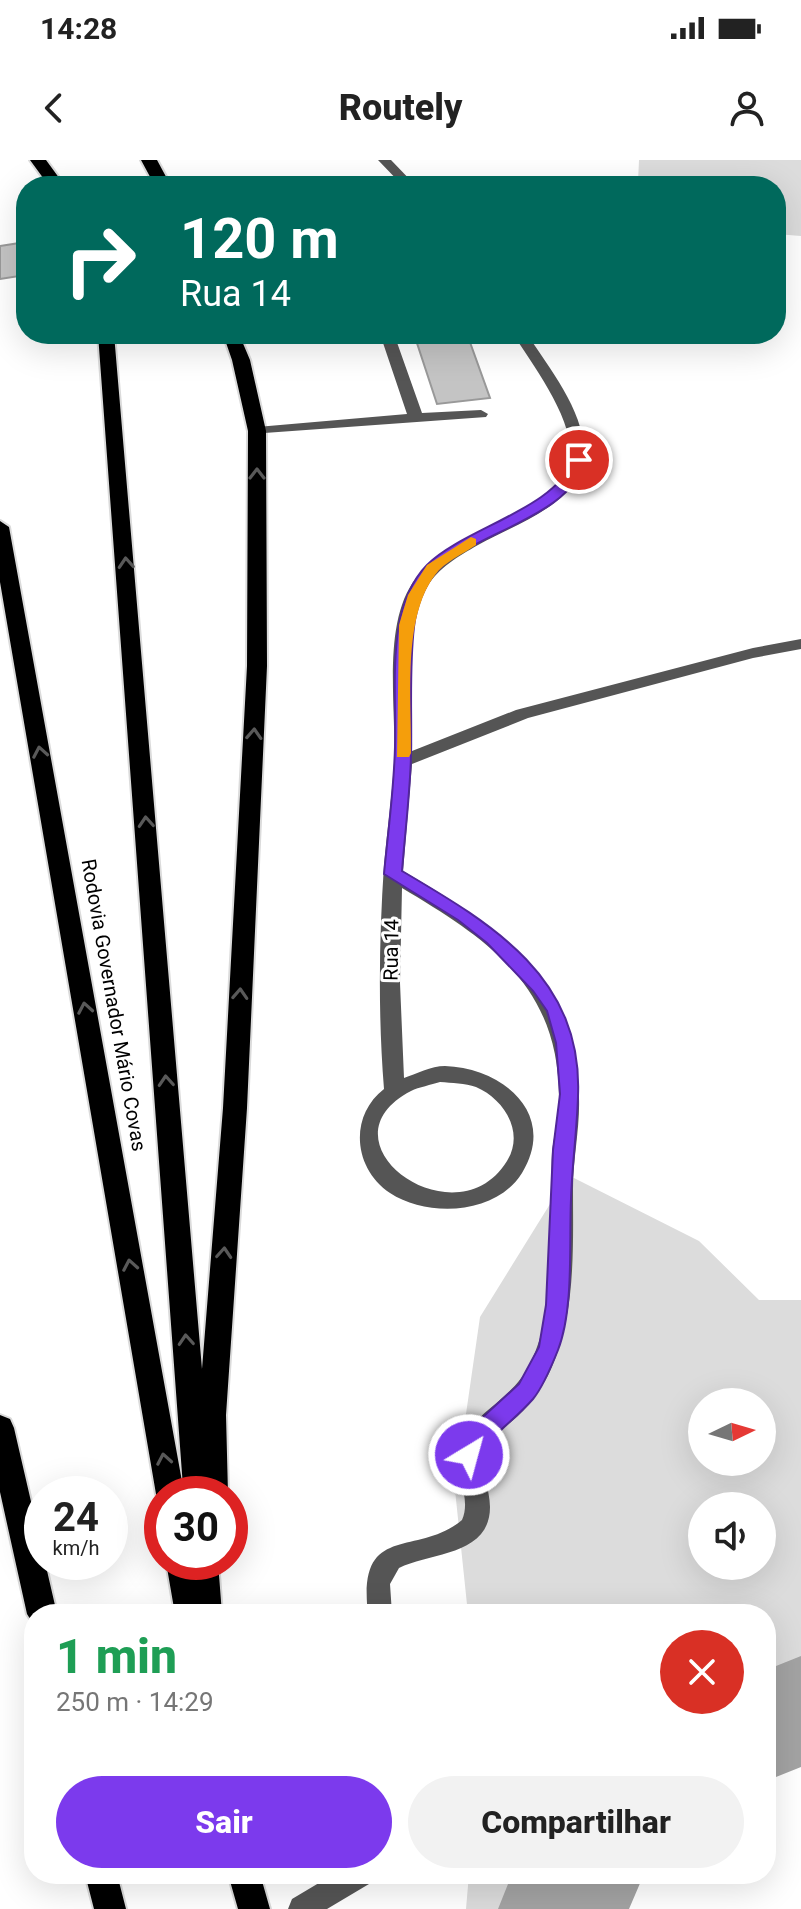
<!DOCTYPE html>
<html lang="pt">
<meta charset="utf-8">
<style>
:root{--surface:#fff;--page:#f2f2f2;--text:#222;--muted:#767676;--accent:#7c3aed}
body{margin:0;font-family:Roboto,sans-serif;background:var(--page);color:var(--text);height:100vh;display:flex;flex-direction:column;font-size:30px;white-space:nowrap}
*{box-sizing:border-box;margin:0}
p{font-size:26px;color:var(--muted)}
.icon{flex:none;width:44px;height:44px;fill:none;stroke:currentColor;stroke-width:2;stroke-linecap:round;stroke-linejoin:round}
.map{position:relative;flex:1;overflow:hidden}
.side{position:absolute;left:24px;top:1444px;width:752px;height:280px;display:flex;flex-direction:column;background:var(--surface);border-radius:32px;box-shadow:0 8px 32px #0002}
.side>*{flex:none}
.guide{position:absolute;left:16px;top:16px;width:770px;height:168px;border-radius:32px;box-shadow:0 8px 32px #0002;background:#00695c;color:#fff;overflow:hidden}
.needle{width:52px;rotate:85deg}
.tools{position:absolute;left:688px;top:1228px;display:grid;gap:16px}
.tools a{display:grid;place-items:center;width:88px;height:88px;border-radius:50%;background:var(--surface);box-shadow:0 8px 32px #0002;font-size:40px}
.speed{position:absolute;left:24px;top:1316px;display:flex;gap:16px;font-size:40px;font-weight:700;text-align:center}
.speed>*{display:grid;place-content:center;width:104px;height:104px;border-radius:50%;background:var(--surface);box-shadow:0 8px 32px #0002;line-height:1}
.speed small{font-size:20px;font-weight:400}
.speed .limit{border:12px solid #d22;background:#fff;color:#111}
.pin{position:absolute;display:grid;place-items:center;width:68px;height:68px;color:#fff;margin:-34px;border:4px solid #fff;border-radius:50%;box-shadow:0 2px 8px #0007}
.me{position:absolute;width:88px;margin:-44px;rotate:37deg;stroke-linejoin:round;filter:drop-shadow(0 0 6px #0008)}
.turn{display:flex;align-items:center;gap:28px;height:168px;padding:0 32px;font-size:36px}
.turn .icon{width:104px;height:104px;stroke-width:2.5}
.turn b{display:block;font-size:56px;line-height:68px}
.round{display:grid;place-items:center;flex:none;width:84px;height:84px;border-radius:42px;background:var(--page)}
.headline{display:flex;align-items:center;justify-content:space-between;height:136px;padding:0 32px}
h1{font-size:48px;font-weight:800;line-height:60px;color:#1e9e55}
.primary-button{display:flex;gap:16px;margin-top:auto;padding:16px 32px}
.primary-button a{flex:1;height:92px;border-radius:48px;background:var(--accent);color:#fff;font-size:32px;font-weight:800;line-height:92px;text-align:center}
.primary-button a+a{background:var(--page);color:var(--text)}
.status{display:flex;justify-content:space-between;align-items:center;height:56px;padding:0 40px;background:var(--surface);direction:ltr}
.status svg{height:22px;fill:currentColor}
header{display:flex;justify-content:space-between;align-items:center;height:104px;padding:0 32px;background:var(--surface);font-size:36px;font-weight:800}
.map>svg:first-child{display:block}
</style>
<div class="status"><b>14:28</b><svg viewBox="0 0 49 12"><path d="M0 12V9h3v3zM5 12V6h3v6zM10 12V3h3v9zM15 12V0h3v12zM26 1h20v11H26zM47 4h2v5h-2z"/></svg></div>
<header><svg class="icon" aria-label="back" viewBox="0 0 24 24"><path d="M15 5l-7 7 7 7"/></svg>Routely<svg class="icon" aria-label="person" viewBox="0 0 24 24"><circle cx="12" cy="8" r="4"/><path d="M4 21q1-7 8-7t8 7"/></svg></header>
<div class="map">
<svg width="801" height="1749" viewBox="0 0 801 1749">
<rect width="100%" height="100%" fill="#fff"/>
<path fill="#dcdcdc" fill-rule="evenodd" d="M639,0H801V76L776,74V26H646L638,22Z
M568,1015L699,1081L759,1140H801V1542L766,1571V1454H468L455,1330L480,1157ZM702,1242H762V1302H702ZM702,1346H762V1406H702Z
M469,1714H591L528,1749H466Z"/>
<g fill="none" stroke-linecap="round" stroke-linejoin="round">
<path fill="#a3a3a3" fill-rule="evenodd" d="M801,1496V1607L766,1621V1510Z
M512,1714H644L629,1749H498Z"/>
</g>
<path fill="#c4c4c4" stroke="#999" stroke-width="2" d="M324,18L329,26H280Z
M26,82V115L0,119V86Z
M414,174H467L490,238L437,244Z"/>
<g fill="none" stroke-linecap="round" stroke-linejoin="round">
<g stroke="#dbdbdb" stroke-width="4">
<path id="highway" d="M30,0H46L65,26H49Z
M141,0H157L171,26H155Z
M98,174H114L202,1209L223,948L247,506L248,271L232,200L223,174H239L250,200L266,271L267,506L247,948L226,1255L228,1334H162V1344L156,1334L0,422V361L9,367L183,1327Z
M0,1255L10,1259L14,1268L42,1389V1402H45L57,1454H34V1465L27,1454L0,1332Z
M166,1402H218L222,1454H175Z
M85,1714H117L126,1749H94Z
M228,1714H260L270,1749H238Z"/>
</g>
<path fill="#555" fill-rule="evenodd" d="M378,0H391L416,26H403Z
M380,174H394L422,253L481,250L488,254L486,257L252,274L250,271L257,267L407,254Z
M513,174H527C558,222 618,291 558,340C535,359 505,370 478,385C459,396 438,408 427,427C401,475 413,539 412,591L516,550L753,488L801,479V489L753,498L528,558L412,604L403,711C497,767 578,816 579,938C580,968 573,998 573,1029C573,1088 576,1153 551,1209C542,1229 528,1248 511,1262C500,1271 487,1278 481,1291C480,1311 490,1328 490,1347C490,1396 431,1392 399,1408L390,1424L392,1454H368C357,1361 417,1398 462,1360C473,1335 450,1309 460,1283C473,1253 515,1238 531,1202C554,1153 550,1093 552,1041C552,1025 551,1008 552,992C554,974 559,956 559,938C559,826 489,780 402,728L400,823L404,918C416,914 431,906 445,906C503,908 558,954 522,1013C496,1055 428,1058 390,1033C353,1008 349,956 384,929C378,855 379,779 384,705C387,671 392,637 394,603C397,549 381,463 416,418C450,376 557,350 569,305C580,267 533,205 513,174ZM440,922C452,923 465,923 476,927C504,939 525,972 507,1001C456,1084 314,982 411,931C419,927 431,925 440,922Z
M334,1714H373L369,1724L327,1749H288L292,1739Z"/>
<use href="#highway" fill="#000" fill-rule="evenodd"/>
</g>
<defs><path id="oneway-chevron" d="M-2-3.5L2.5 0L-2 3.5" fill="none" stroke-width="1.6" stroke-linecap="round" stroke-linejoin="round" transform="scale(2)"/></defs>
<g stroke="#595959">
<use href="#oneway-chevron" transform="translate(257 314) rotate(-90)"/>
<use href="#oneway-chevron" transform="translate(126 403) rotate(-94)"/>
<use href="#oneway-chevron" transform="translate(254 574) rotate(-87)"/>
<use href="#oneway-chevron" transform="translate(40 592) rotate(-100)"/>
<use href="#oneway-chevron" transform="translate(146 662) rotate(-94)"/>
<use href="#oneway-chevron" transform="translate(240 834) rotate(-87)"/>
<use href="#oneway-chevron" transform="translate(85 848) rotate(-100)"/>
<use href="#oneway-chevron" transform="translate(166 921) rotate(-94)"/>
<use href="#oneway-chevron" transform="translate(224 1093) rotate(-86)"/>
<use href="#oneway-chevron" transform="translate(130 1105) rotate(-100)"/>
<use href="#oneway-chevron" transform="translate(186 1180) rotate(-94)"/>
<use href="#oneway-chevron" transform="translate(164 1299) rotate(-100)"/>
</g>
<path fill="#7c3aed" stroke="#51269a" stroke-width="2" d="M579,296L586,300C570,358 476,371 437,411C424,425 416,449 414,467C409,509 412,553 411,596C410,634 405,673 402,711C492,764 583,817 578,936C577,970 572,1005 571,1039C569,1084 574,1149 558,1190C552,1205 543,1227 533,1239C512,1263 493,1272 476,1301L469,1304L461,1301L458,1295L473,1266L519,1224L539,1187L546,1145L553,990L560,934L556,883L547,851L533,831L487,783L458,760L384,714C388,672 394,629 395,587C396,547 392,504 399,465C402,445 412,420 427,405C462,369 558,348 572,300Z"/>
<path fill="#f59e0b" d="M471,377L476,379V385C463,394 444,402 435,415C402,459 412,539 411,593L409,597H397L399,465L408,435L427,405Z"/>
<g text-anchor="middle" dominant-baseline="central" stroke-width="6" stroke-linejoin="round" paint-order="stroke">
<g font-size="20" fill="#000" stroke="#fff">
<text transform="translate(391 790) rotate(-89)">Rua 14</text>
<text transform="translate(114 845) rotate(80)">Rodovia Governador Mário Covas</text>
</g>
</g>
</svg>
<div class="tools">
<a><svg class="needle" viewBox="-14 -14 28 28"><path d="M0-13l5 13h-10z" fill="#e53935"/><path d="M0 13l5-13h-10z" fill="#767676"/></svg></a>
<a><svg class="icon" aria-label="sound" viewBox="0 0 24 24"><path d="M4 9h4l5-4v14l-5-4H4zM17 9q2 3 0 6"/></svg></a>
</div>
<div class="speed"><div>24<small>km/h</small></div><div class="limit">30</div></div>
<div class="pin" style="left:579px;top:300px;background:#d93025"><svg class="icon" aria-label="arrive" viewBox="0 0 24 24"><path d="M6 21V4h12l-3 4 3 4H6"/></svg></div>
<svg class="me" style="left:469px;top:1295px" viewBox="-20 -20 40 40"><circle r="17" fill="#7c3aed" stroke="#fff" stroke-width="3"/><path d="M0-11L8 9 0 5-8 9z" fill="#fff"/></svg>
<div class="guide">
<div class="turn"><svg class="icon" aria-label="right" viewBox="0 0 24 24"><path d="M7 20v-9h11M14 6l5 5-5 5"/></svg><div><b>120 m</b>Rua 14</div></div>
</div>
<section class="side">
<div class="headline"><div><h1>1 min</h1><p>250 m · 14:29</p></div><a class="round" style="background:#d93025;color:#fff"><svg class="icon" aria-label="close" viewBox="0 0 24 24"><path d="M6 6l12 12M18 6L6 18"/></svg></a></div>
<div class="primary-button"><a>Sair</a><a>Compartilhar</a></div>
</section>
</div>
